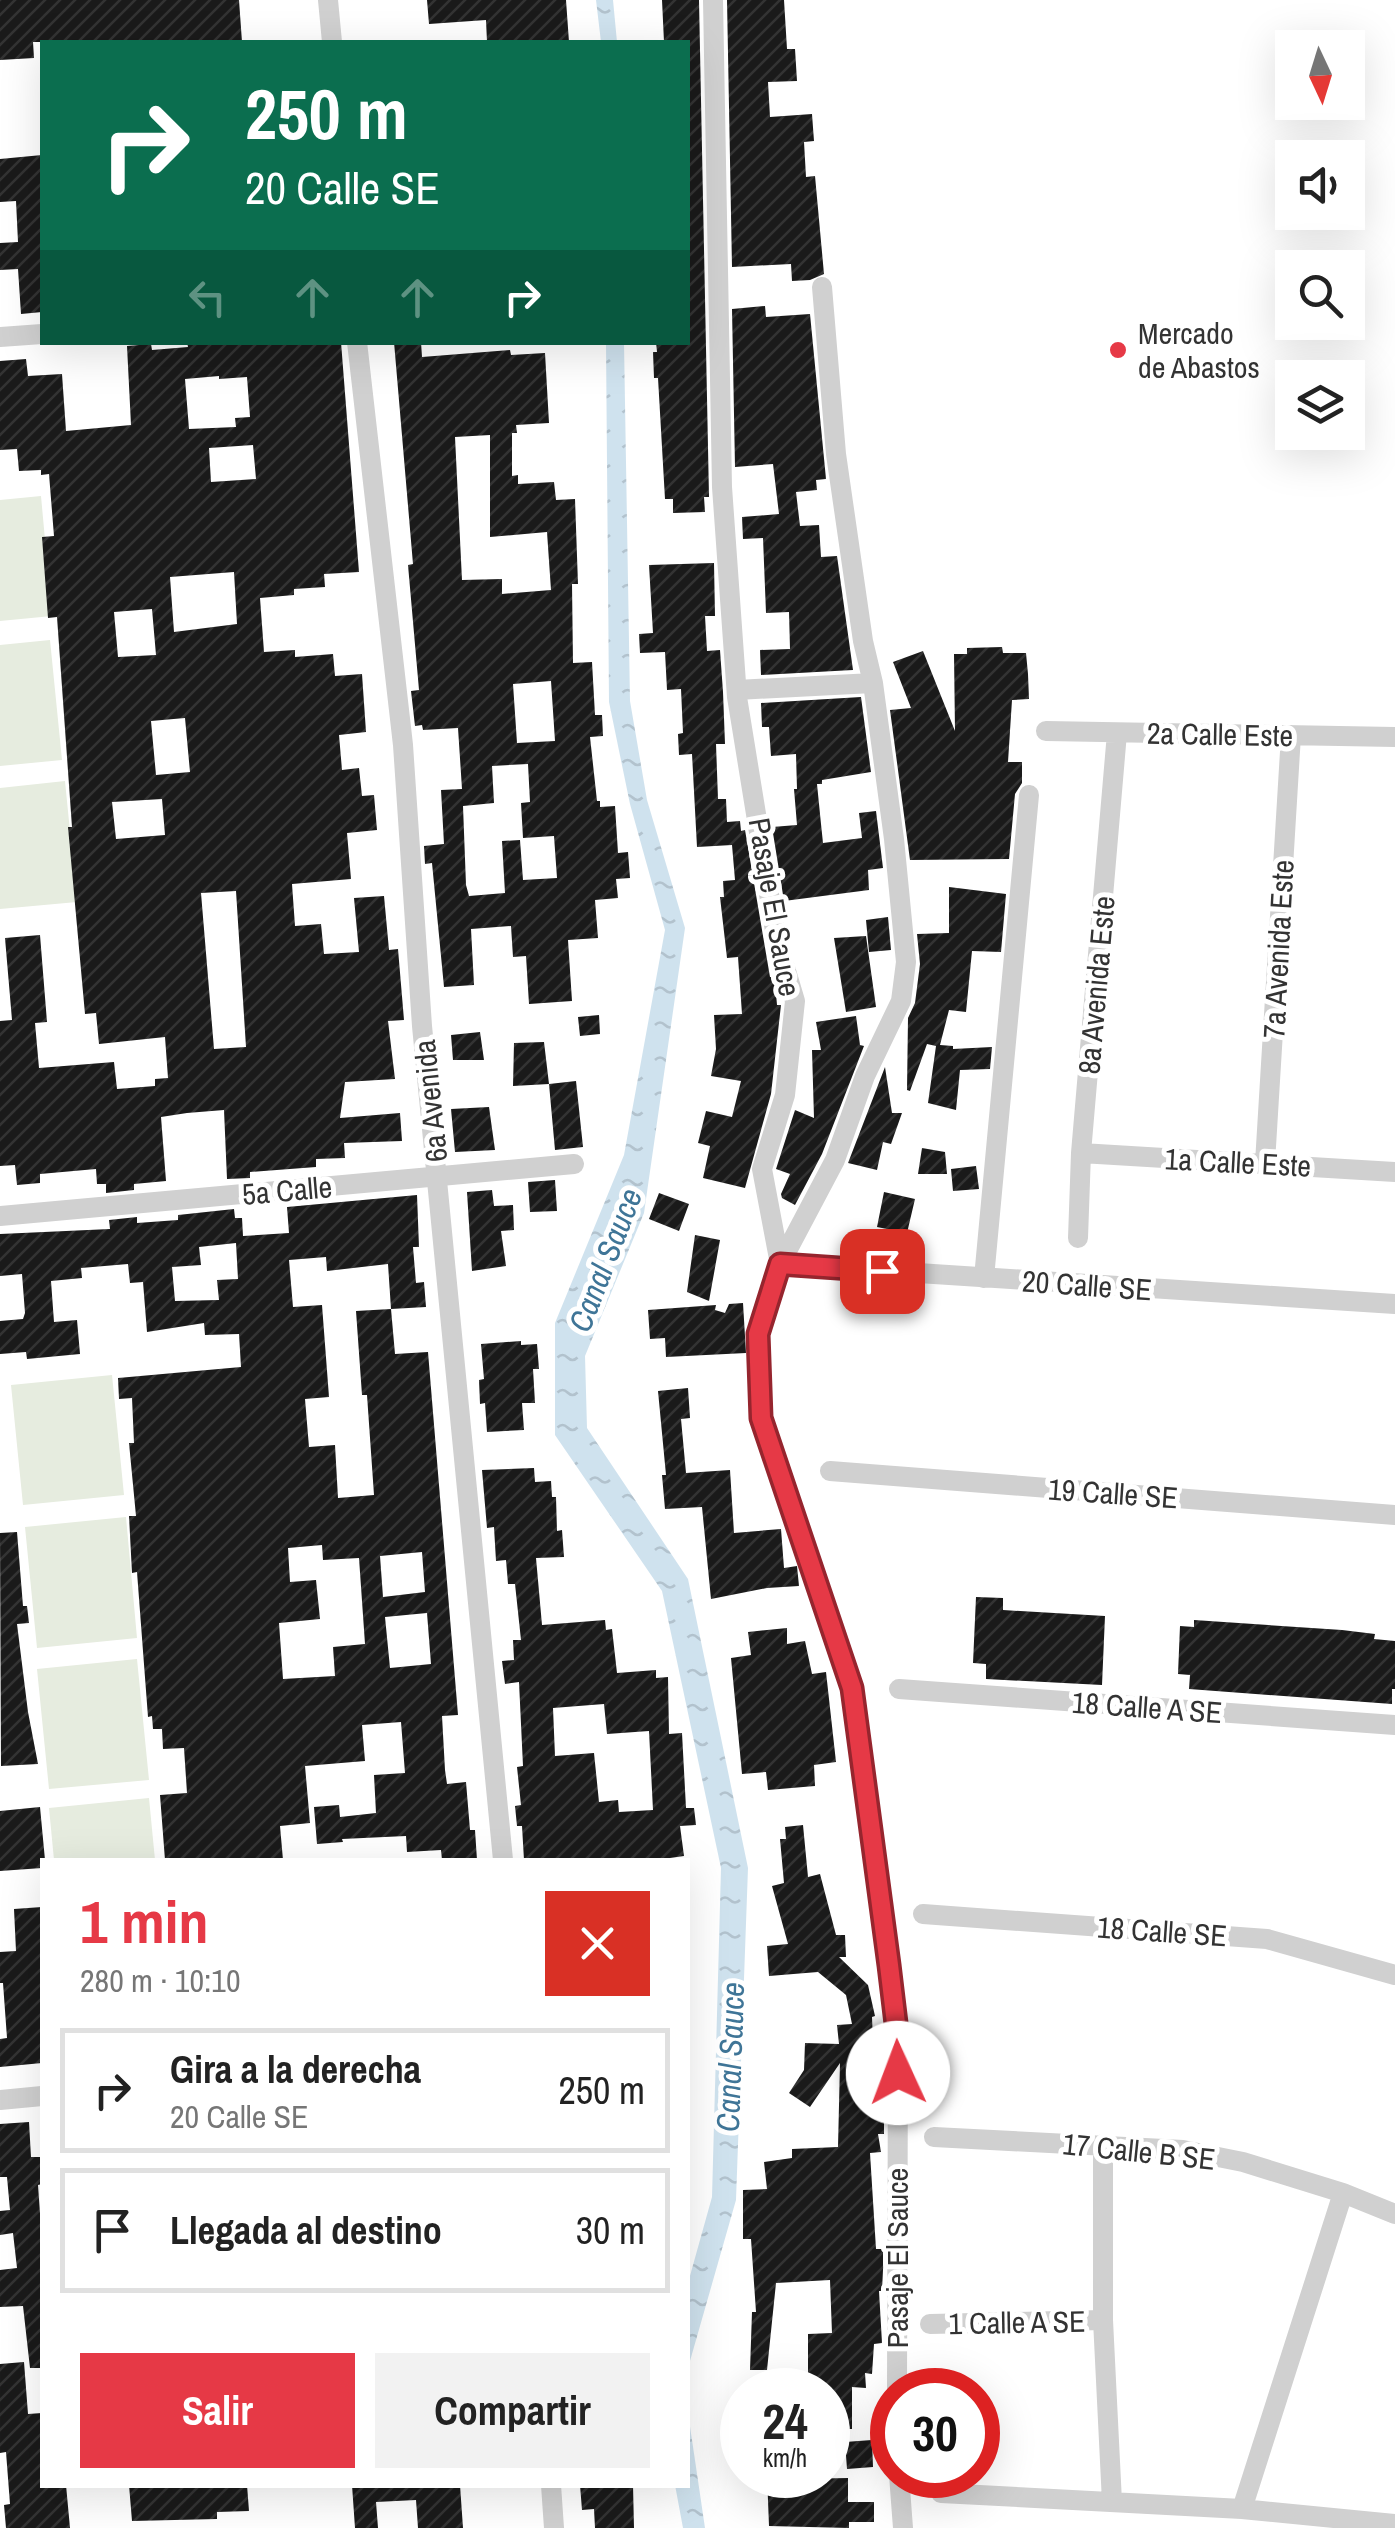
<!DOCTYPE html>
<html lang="es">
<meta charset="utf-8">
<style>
:root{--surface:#fff;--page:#f2f2f2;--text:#222;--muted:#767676;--line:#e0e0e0;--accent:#e63946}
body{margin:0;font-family:"Archivo Narrow",sans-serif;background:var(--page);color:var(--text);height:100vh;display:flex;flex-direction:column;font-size:38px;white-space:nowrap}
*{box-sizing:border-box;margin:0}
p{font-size:32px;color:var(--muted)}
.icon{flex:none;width:55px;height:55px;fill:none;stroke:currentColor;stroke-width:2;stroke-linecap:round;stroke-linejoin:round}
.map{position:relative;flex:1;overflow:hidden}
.sheet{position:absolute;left:40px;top:1858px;width:650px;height:630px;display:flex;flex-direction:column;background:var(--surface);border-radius:0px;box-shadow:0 10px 40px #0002}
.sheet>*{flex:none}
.hud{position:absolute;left:40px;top:40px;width:650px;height:305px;border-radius:0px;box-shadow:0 10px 40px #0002;background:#0b6e4f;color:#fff;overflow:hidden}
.needle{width:65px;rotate:176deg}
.tools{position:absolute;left:1275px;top:30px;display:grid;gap:20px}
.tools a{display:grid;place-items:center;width:90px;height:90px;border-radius:0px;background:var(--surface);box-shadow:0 10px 40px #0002;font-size:50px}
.speed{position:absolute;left:720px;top:2368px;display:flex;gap:20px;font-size:50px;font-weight:700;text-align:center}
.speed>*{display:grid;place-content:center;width:130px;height:130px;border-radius:50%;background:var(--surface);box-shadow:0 10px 40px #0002;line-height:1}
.speed small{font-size:25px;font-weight:400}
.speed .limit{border:15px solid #d22;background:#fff;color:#111}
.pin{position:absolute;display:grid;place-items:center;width:85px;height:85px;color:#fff;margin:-42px;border-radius:20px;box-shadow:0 5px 15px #0006}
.me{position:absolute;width:110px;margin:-55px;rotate:358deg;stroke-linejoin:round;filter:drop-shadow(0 0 8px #0008)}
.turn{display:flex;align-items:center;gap:35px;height:210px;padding:0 40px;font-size:45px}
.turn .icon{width:130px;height:130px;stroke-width:2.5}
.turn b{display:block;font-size:70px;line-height:85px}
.lanes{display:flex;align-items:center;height:95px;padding:0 40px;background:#0003;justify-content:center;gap:50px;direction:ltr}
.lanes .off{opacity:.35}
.round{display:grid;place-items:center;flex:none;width:105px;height:105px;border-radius:0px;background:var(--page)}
.summary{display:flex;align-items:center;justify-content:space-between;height:170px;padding:0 40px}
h1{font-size:60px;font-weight:700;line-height:75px;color:var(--accent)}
.action{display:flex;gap:20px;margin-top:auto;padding:20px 40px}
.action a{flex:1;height:115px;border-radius:0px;background:var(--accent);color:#fff;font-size:40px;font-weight:700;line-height:115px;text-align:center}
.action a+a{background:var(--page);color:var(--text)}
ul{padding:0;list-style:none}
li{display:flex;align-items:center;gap:30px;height:125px;margin:0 20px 15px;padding:0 20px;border:5px solid var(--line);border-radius:0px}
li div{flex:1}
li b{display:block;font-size:38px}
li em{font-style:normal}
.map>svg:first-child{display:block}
</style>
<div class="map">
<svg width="1395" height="2528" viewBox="0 0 1395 2528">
<defs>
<pattern id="water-ripples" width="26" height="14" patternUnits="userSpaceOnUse" patternTransform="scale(2.5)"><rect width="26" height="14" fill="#cfe2ee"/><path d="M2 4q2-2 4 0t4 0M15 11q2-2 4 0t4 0" fill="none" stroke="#b2c2cd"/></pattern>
<pattern id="building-hatch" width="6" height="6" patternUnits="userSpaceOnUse" patternTransform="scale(2.5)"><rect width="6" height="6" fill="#1a1a1a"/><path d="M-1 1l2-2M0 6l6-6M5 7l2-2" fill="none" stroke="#333"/></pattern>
</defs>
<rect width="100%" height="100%" fill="#fff"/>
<path fill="#e6ecdf" d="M41,496L52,616L0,621V500Z
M50,640L62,760L0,766V645Z
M65,781L77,902L0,909V788Z
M112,1375L124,1495L23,1505L11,1385Z
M126,1517L137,1638L37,1648L25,1527Z
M137,1659L149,1780L49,1789L37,1669Z
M149,1798L155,1860H54L49,1808Z"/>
<path fill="url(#water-ripples)" d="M596,0H613L617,42H601Z
M606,343H624L630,701L647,800L685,928L644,1213L585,1356L587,1428L688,1579L748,1868L736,2200L688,2368V2283L712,2197L721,1868L662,1591L555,1435V1323L624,1155L665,930L630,804L609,702Z
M688,2413L705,2528H683L675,2485H688Z"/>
<path fill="url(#building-hatch)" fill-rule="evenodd" d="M0,0H239L242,42H33L34,58L0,60Z
M427,0H566L569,42H487L486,20L429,24Z
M662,0H699L709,497H704L705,512L673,513V499H665L658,378H654L653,352H657L656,342H688V42H664Z
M727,0H784L787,49H795L797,81L768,82L770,117L812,114L814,141L804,142L806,177L815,176L824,274L810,280L792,281L791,264L732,267Z
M42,155V312L21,314L18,269L0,270V243L18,242L16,201L0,202V159Z
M765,306L766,317L810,314L826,479L816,480L817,490L796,492L800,526L819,525L821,557L837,556L853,670L761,675L760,650L790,649L789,612L766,613L763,538L743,539L742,517L779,514L773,464L735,467L732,309Z
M187,342H341L359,572L324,574L325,587L294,589V595L260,598L264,652L295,650V657L333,654L335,676L362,674L366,732L339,735L342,770L359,768L362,796L374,795L377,830L347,833L351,879L292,884L295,926L321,924L324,954L359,952L354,898L384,896L389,950L398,949L404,1020L388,1021L395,1079L345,1082L340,1118L400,1113L402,1141L344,1143L345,1158L316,1159V1167L250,1172V1178L227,1179L224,1110L187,1113L161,1117L166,1181L134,1184V1190L106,1193V1184H97L96,1169L40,1174V1183L17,1185L15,1165L0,1166V1021L12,1020L5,938L40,935L47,1022L35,1023L39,1068L114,1062L117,1089L155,1086V1079L168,1078L165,1037L99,1044L96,1013L85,1014L68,827H72L57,617L48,618L42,537L54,536L49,474L41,475V470L19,471L17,449L0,450V361L26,359L28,376L62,374L66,431L131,425L127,346L151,344L152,350L188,347ZM219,376V379L247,377L250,417L235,418L236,427L189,429L185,379ZM253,445L256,479L211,482L209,448ZM234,572L237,624L174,632L170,577ZM152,609L156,655L118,657L114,612ZM185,718L190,772L156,775L151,721ZM162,799L165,835L116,839L112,802ZM236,891L246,1047L214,1049L201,893Z
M394,342H421L422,357L510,350L511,355L545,353L549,423L516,425L517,433H512V476L518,475V484L554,482L556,500L575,499L578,584H572L573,663L592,662L595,715H602L603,736L590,737L597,801H600V807L615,806L618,853L628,852L630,878L616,879L618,898L595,900L598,938L568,940L572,1001L529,1004L526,956L513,957L511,926L471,929L474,985L444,987L432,863L425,864L424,846L444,844L441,790L462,789L458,728L423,730L422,725L415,726L411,691L419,690L408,565L413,564ZM490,435V537L547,532L551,590L502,594V579L462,580L455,437ZM551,681L555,741L517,743L513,684ZM528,764L530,802L521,803L523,838L554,836L557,878L523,880L520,840L502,841L505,893L469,896L466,885L463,806L494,803L492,766Z
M714,563L715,616H705L707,651L720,650L723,692L725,744H716L718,799H726L727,822L740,821L741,831L745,830L770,977H773L775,982L777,1005H781L771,1094L745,1188L703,1178L710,1146L698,1143L706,1111L732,1117L741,1081L711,1076L716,1049L714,1015L742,1014L738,957L727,958L720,897H724L723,881L735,880L732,845L697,847L692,754L679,755L678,734L683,733L681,689L667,690L665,652L640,653L639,634L653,633L649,565Z
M1002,647L1003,653H1026L1028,674L1029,699L1012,700L1008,762H1022V783L1015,794L1009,859L910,860L890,710L911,708L893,662L923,651L955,731L954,654H967V648Z
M861,697L871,772L822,780V784H817L821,824L823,843L862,838L859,813L876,811L883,868L868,870L869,890L784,901L772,827L797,825L794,789H797L796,754L771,756L769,727H762L761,703Z
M949,887L1006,894L1001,952L972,951L966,1012L949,1010L940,1045L953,1046V1049L992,1047L990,1069L960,1070L956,1110L928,1103L936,1046L927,1044L910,1091L907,1090L908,1018L915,1003L920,964L917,934L949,933Z
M888,917L891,950L869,952L866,920Z
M866,936L876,1007L846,1012L834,938Z
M599,1015L600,1034L580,1036L578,1017Z
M856,1016L860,1045L864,1046L822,1154L795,1205L782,1198L781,1194L790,1174L776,1169L795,1110L814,1118L812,1050H821L816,1022Z
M480,1032L484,1060H453L451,1035Z
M544,1042L549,1084L513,1086L514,1043Z
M885,1067L892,1113H902L891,1144L883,1142L877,1170L848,1163Z
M576,1081L583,1147L555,1150L549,1084Z
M489,1107L495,1150L455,1152L451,1109Z
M922,1148L945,1152L947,1174H918Z
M976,1166L979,1189L953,1191L951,1169Z
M555,1180L557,1211L530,1212L528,1182Z
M492,1190L494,1206L513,1205L514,1230L501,1231L506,1266L472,1271L467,1192Z
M884,1192L915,1199L907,1233L877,1227Z
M659,1193L689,1204L679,1231L649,1219Z
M417,1195L419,1247H413L416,1283L424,1282L426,1307L391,1309L388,1264L327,1271L326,1257L289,1260L293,1307L322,1305L329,1397L305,1399L309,1447L335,1445L338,1498L374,1495L367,1395H362L356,1311L391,1309L395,1354L428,1352L458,1715L442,1716L445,1770L447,1784L466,1782L470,1830H475L477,1860H442L441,1850L407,1852L406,1836L342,1839L343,1842L317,1844L314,1807L339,1805L340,1817L376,1813L374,1775L405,1773L401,1722L362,1725L365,1761L305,1766L310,1823L280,1826L283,1860H165L160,1795L187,1793L184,1748L163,1749L162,1729H153L152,1716L148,1717L137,1572L132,1573L129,1516H136L129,1443H134L132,1398L119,1399L118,1378L241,1367L239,1334L205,1335L204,1323L147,1332L143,1282L130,1283L128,1264L81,1268L82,1278L51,1281L54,1322L77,1320L80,1354L27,1359L26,1352L0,1354V1321L23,1319L25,1313L22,1274L0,1276V1234L110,1229L109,1220L137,1217V1223L178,1220V1215L234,1209L235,1218H242L243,1236L289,1233L287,1207ZM236,1243L238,1279L217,1280L219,1300L175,1301L172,1267L201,1265L199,1247ZM322,1545L323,1560L359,1558L365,1644L333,1647L335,1676L283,1679L279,1623L320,1619L316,1580L290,1582L288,1548ZM422,1552L425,1592L383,1597L380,1556ZM427,1613L431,1664L390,1668L385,1617Z
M695,1235L720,1240L709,1301L687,1292Z
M743,1303L746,1353L666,1357L665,1338L650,1339L648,1310L716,1305L715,1310L725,1313L729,1304Z
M521,1341V1345L537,1344L539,1369H533L535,1403H522L524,1430L487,1432L485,1403L480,1404L479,1380L484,1379L481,1344Z
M688,1388L690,1418L681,1419L686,1473L730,1470L734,1533L781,1529L784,1568L797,1566L799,1586L767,1588L711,1599L702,1507L665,1509L662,1475H666L658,1391Z
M534,1468L535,1482L551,1481L552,1497H556L557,1531L562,1530L564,1557L536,1558L542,1625L605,1620L606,1630L612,1629L617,1673L656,1670V1678L668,1677L669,1734L682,1733L686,1808H694L696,1825L680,1826L684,1856L656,1860H524L522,1826H517L515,1806L521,1805L517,1767L523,1766L519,1682L505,1684L502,1661L514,1660L513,1640H521L515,1584H508L506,1560L496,1561L494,1527L487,1528L482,1470ZM604,1704L607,1734L649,1731L653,1810L619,1812L618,1800L599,1802L594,1753L555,1756L553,1708Z
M17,1532L23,1606H27L29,1623L17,1624L28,1712L38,1764L1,1766L0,1533Z
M976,1597L1003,1598V1610L1105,1616L1102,1685L986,1679V1664L973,1663Z
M1194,1620L1342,1630L1375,1634L1374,1639L1395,1641V1689H1392V1704L1189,1689L1190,1675L1178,1674L1180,1626L1194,1627Z
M787,1628V1644L805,1641L812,1674L826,1672L836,1762L814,1765L815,1786L768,1790L766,1772L742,1774L731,1658L751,1655L748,1632Z
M40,1807L45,1860L42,1868L0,1871V1811Z
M803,1825L808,1877L820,1874L836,1935H845L846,1957H839L868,1985L875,2016L872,2017L876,2112H884V2134H878L881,2152L870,2153L876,2249H884L882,2291H879L882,2343L874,2344L872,2374L865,2373L866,2388L852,2387V2429H828V2390H808V2334L832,2333L830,2280L776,2283L767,2370H750L752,2312H756L751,2239H743V2190L767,2189L764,2162L792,2158V2149L838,2147L840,2063L810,2107L789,2093L804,2070L805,2043L839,2044L837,2025L852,2024L846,1995L818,1972L769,1976L767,1946L788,1944L772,1886L784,1883L780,1839H786L785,1827Z
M42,1907V2063L0,2067V2039L7,2038L3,1983H0V1952L16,1951L14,1909Z
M29,2122L31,2157H42V2184L38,2185L42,2242V2368H30L23,2306L0,2307V2270L17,2268L13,2233L0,2235V2211L10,2210L7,2177H0V2124Z
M24,2362L28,2414L42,2413V2485H66L70,2528H6L4,2505L10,2504L6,2452L0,2453V2364Z
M872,2440L873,2467L847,2469L845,2442Z
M767,2475H796V2479L848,2478V2502H874V2522H849V2528L769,2526Z
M129,2485H247L249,2511L217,2512V2519L132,2521Z
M352,2485H460L463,2528H418L416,2500L376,2502L378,2528H355Z
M580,2485H633L634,2528H595L594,2509L582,2510Z"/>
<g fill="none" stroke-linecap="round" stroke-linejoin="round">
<path stroke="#d0d0d0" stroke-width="20" d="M328,0L332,42
M713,0L722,487L737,697L776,937L795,1001L785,1095L762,1169L780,1264L759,1334L761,1417L852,1688L898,2040L897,2390
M822,287L836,454L863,641L873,683L894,839L906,962L901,1001L865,1076L835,1160L780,1264L1395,1304
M0,337L42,334
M357,342L403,745L422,1026L503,1860
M737,690L873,683
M1046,731L1395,737
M1081,1153L1395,1172
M1265,1163L1291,735
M0,1216L574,1164
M1078,1238L1081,1153L1117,733
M984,1278L1029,795
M830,1471L1395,1515
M899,1689L1395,1725
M923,1914L1267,1939L1395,1975
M0,2100L42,2096
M934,2137L1183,2150L1243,2162L1343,2193L1395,2214
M1103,2144V2320L1112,2502
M930,2324L1103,2320
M899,2475L903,2528
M551,2485L554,2528
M941,2493L1242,2509L1395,2524
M1242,2509L1343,2193"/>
</g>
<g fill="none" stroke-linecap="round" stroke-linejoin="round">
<g stroke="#96252e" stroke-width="25">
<path id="route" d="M882,1271L780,1264L758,1334L761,1418L852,1688L889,1965L898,2040V2073"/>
</g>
<use href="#route" stroke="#e63946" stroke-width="18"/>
</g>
<circle fill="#e63946" stroke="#fff" stroke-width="4" cx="1118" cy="350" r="10"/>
<g text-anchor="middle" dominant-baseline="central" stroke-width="10" stroke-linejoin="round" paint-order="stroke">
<g font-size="30" fill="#333" stroke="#fff" text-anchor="start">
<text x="1138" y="333">Mercado<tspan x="1138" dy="34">de Abastos</tspan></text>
</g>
<g font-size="30" fill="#333" stroke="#fff">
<text transform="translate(1220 734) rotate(1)">2a Calle Este</text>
<text transform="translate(775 907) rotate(80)">Pasaje El Sauce</text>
<text transform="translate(1278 949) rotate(-87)">7a Avenida Este</text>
<text transform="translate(1096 985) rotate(-85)">8a Avenida Este</text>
<text transform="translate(430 1101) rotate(-96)">6a Avenida</text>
<text transform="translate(1238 1162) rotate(3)">1a Calle Este</text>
<text transform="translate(287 1190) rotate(-5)">5a Calle</text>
<text transform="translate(1087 1285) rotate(4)">20 Calle SE</text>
<text transform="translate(1113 1493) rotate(4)">19 Calle SE</text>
<text transform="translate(1147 1707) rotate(4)">18 Calle A SE</text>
<text transform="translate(1162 1931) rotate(4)">18 Calle SE</text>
<text transform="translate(1139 2151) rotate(6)">17 Calle B SE</text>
<text transform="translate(897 2258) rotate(-90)">Pasaje El Sauce</text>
<text transform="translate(1017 2322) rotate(-1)">1 Calle A SE</text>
</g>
<g font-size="32" font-style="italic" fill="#3f7597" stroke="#fff">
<text transform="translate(605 1260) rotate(-69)">Canal Sauce</text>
<text transform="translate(730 2057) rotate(-88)">Canal Sauce</text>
</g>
</g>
</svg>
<div class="tools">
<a><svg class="needle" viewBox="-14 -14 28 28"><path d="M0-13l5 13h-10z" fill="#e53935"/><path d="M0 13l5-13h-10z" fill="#767676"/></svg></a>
<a><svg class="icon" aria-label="sound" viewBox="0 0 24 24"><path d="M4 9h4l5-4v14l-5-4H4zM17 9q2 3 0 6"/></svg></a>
<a><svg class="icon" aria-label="search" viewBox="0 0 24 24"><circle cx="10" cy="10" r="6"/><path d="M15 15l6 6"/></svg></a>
<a><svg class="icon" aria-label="layers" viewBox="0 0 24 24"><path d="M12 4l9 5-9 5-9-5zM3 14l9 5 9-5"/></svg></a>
</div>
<div class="speed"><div>24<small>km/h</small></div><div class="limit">30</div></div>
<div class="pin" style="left:882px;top:1271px;background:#d93025"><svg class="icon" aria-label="arrive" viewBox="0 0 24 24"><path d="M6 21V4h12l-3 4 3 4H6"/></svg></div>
<svg class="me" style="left:898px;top:2073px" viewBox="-20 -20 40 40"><circle r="19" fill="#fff"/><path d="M0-13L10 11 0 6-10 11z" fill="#e63946"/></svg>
<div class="hud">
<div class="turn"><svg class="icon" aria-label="right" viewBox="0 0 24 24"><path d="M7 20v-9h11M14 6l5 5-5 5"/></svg><div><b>250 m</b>20 Calle SE</div></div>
<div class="lanes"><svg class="icon off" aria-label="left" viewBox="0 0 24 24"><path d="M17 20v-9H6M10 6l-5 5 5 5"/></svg><svg class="icon off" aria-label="ahead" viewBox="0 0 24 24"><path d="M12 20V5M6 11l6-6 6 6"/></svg><svg class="icon off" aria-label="ahead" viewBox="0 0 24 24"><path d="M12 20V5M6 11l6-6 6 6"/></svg><svg class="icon" aria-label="right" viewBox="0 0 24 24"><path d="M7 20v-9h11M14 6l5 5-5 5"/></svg></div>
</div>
<section class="sheet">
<div class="summary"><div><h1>1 min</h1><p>280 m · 10:10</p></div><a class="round" style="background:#d93025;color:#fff"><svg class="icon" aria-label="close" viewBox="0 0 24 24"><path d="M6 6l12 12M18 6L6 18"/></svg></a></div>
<ul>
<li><svg class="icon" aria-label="right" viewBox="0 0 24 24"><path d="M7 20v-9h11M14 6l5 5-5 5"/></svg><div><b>Gira a la derecha</b><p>20 Calle SE</p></div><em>250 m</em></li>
<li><svg class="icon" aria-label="arrive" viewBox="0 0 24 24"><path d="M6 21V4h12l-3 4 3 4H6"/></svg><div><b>Llegada al destino</b></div><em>30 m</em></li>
</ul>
<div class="action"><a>Salir</a><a>Compartir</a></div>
</section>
</div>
